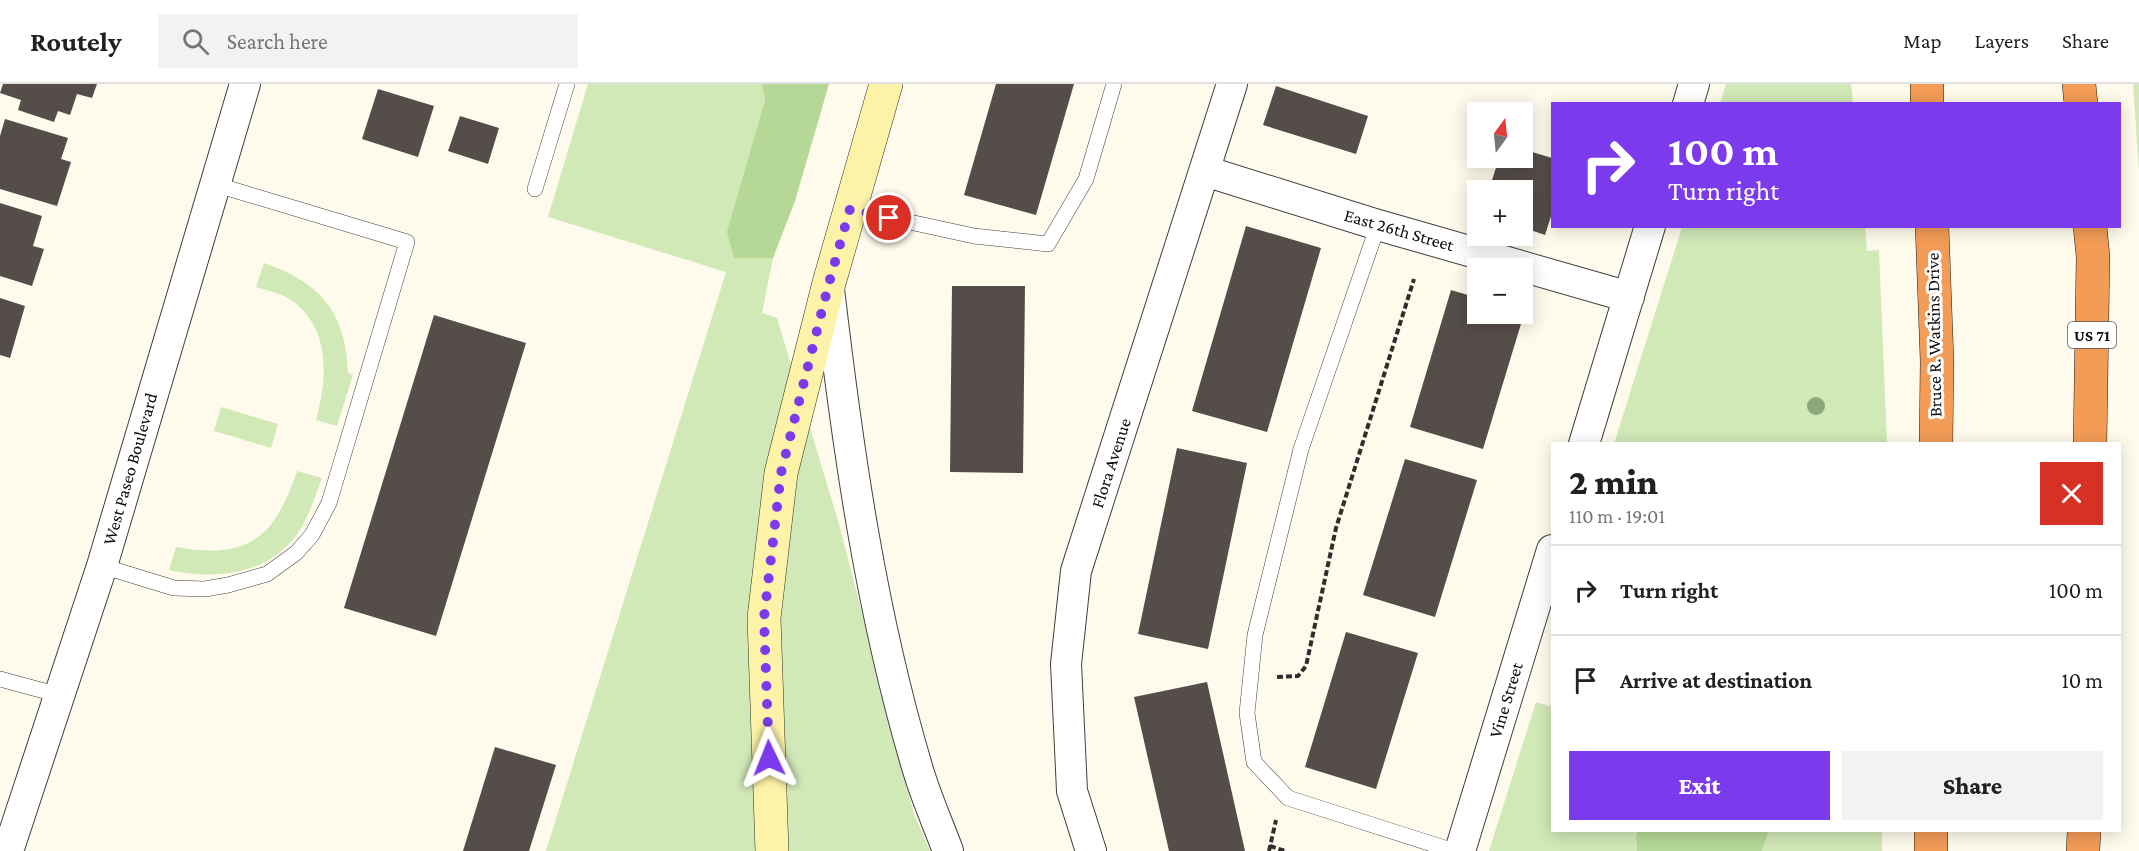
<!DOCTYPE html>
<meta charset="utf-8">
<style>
:root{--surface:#fff;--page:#f2f2f2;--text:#202124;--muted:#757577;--line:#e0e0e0;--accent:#7c3aed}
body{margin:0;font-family:"Crimson Pro",serif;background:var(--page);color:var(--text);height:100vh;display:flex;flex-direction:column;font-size:22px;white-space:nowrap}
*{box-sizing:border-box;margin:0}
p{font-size:20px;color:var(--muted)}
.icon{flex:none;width:33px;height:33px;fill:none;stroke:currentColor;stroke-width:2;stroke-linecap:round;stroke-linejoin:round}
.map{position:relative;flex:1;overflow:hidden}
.drawer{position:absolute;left:1551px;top:358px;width:570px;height:390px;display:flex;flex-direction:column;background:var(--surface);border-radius:0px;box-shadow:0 3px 15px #0003}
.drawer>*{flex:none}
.banner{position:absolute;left:1551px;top:18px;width:570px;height:126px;border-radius:0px;box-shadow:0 3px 15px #0003;background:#7c3aed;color:#fff;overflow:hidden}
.needle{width:39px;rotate:15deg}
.controls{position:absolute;left:1467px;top:18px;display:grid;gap:12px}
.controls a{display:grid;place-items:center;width:66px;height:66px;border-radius:0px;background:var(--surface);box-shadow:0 3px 15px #0003;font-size:30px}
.pin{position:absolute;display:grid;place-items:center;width:51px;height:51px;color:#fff;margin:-26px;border:3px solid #fff;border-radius:50%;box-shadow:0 2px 6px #0007}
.me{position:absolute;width:66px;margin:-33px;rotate:358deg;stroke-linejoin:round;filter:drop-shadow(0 0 4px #0008)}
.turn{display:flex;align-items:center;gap:21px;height:126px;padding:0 18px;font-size:27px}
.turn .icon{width:78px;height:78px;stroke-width:2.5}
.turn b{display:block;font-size:42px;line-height:51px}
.round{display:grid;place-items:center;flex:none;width:63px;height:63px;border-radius:0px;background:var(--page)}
.summary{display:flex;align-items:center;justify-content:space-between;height:102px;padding:0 18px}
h1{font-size:36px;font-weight:800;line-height:45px}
.button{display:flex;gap:12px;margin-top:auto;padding:12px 18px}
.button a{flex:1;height:69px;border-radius:0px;background:var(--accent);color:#fff;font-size:24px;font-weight:800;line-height:69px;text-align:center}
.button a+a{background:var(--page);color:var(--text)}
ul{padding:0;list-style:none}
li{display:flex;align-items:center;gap:18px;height:90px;padding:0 18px;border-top:2px solid var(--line)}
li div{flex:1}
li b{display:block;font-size:22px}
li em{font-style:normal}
header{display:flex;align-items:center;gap:36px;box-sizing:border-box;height:84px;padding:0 30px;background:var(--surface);border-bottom:2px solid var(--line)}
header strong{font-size:28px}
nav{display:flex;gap:33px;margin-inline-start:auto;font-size:21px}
.search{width:420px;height:54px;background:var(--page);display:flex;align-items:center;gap:15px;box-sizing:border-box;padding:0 21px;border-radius:0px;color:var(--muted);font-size:22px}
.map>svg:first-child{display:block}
</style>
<header>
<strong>Routely</strong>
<div class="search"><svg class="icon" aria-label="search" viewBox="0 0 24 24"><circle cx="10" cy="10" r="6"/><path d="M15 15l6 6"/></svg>Search here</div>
<nav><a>Map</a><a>Layers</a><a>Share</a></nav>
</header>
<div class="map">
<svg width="2139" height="767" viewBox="0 0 2139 767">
<rect width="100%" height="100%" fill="#fffbec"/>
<path fill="#d1e8b7" d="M588,0H762L765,15L748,77L734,174H773L762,229L777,234L839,440L914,730L930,767H546L726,188L548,133Z
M1726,0H1851L1853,19H1720Z
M2133,0H2139V87Z
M1682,143H1865L1867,167L1879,166L1887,360H1614Z
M264,179C320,198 346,228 348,289L353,291L337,342L316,336C327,296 331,248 295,219C285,210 270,207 256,203Z
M221,323L278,340L271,364L214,347Z
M297,387L322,394C316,410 311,426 303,441C275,490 219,497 169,486L176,463C248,476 275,454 297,387Z
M1536,618L1552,623V747H1638L1636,753L1637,767H1489Z
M1769,747H1882V767H1762Z"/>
<path fill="#b5d896" d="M762,0H829L795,117L773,174H734L727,148L765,16Z
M1638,747H1769L1762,767H1637L1636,753Z"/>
<path fill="#554d49" d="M3,0H97L92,14L77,10L70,31L58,27L54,38L18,26L21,16L0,9Z
M996,0H1074L1036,131L964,111Z
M1276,2L1368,32L1356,70L1263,41Z
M378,5L434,22L418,73L362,55Z
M460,32L499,44L488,80L448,67Z
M5,35L68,54L61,75L71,78L57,122L0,105V52Z
M1522,65L1552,74V129L1545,151L1522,143V106H1489L1499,74H1522Z
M0,119L42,132L33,162L44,165L32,202L0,192Z
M1246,142L1321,164L1267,348L1192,327Z
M952,202H1025L1023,389L950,388Z
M1451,206L1478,214V230H1524L1483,365L1410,343Z
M0,214L25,222L10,274L0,271Z
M434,231L526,259L436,552L344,524Z
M1177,364L1247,379L1208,565L1138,550Z
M1405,375L1477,396L1435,533L1363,511Z
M1346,548L1418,569L1376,705L1305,683Z
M1207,598L1245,767H1169L1134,613Z
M495,663L556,681L529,767H463Z"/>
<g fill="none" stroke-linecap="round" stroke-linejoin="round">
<g stroke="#3f3f3f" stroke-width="16">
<path id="service" d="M535,105L567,0
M850,125L974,152L1048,160L1086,95L1114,0
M1378,141L1301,365L1255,551L1247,629L1254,678L1288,714L1454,767
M102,482L174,504L205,505L228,501L267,490L296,469L312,451L329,419L407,158L214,100
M0,595L59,611"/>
</g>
<g stroke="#3f3f3f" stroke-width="32">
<path id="minor" d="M1688,20L1694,0
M1205,87L1378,141L1629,213
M829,205C848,367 871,529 918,686C926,713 938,740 948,767
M1584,360L1650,142
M8,767L102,482L245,0
M1091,767L1072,707L1066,580L1076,487L1232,0
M1460,767L1552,466"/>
</g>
<g stroke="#2e2e2e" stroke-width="34">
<path id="secondary" d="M772,767L764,534L781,389L829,199L886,0"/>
</g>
<g stroke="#1d1d1d" stroke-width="34">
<path id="motorway" d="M1927,0V20
M2079,0L2081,20
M1932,142L1937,277L1936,360
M2090,360L2093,173L2090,142
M1931,767V747
M2083,767L2084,747"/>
</g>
<path stroke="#2e2e2e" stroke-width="4" stroke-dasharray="6 3" stroke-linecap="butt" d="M1277,593L1298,592L1306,582L1336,444L1414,195
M1270,762L1285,767
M1269,767L1276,736"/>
<use href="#service" stroke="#fff" stroke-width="15"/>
<use href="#minor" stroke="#fff" stroke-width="30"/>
<use href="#secondary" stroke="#fdf3a8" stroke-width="33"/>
<use href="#motorway" stroke="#f29c57" stroke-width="33"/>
</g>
<circle fill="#8ca77b" cx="1816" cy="322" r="9"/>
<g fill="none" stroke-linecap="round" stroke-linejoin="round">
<path stroke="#7c3aed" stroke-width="10" stroke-dasharray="0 18" d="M769,674L764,534L781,389L829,199L850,125L889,134"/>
</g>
<g text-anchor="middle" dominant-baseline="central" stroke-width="6" stroke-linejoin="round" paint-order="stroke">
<rect fill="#fff" stroke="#555" stroke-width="1.5" x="2068" y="238" width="48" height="26" rx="4.5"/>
<g font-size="16" font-weight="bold" fill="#0c0c0c">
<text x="2092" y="251">US 71</text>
</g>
<g font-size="18" fill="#0c0c0c" stroke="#fff">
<text transform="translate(1399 146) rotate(16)">East 26th Street</text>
<text transform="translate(1934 251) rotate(-91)">Bruce R. Watkins Drive</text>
<text transform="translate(1111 379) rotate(-72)">Flora Avenue</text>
<text transform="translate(130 385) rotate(-74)">West Paseo Boulevard</text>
<text transform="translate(1506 616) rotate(-73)">Vine Street</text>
</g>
</g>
</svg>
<div class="controls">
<a><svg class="needle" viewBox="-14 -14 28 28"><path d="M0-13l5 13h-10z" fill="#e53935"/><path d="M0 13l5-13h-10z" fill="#757577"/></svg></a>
<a>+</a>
<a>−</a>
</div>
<div class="pin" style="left:889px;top:134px;background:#d93025"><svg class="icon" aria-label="arrive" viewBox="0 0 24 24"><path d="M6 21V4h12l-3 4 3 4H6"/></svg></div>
<svg class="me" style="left:769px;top:674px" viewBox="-20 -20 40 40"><path d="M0-17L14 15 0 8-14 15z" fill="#7c3aed" stroke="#fff" stroke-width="4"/></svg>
<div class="banner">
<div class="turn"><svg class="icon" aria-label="right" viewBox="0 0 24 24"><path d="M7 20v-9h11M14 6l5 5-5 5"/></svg><div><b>100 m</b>Turn right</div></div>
</div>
<section class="drawer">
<div class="summary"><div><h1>2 min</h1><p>110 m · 19:01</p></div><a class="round" style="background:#d93025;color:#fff"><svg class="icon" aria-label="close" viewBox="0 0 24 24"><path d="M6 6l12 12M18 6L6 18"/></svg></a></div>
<ul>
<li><svg class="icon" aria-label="right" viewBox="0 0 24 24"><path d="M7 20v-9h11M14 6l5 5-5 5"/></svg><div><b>Turn right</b></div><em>100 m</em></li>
<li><svg class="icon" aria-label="arrive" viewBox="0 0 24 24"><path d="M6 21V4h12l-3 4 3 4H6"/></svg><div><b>Arrive at destination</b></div><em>10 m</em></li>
</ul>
<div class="button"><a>Exit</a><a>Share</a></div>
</section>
</div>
